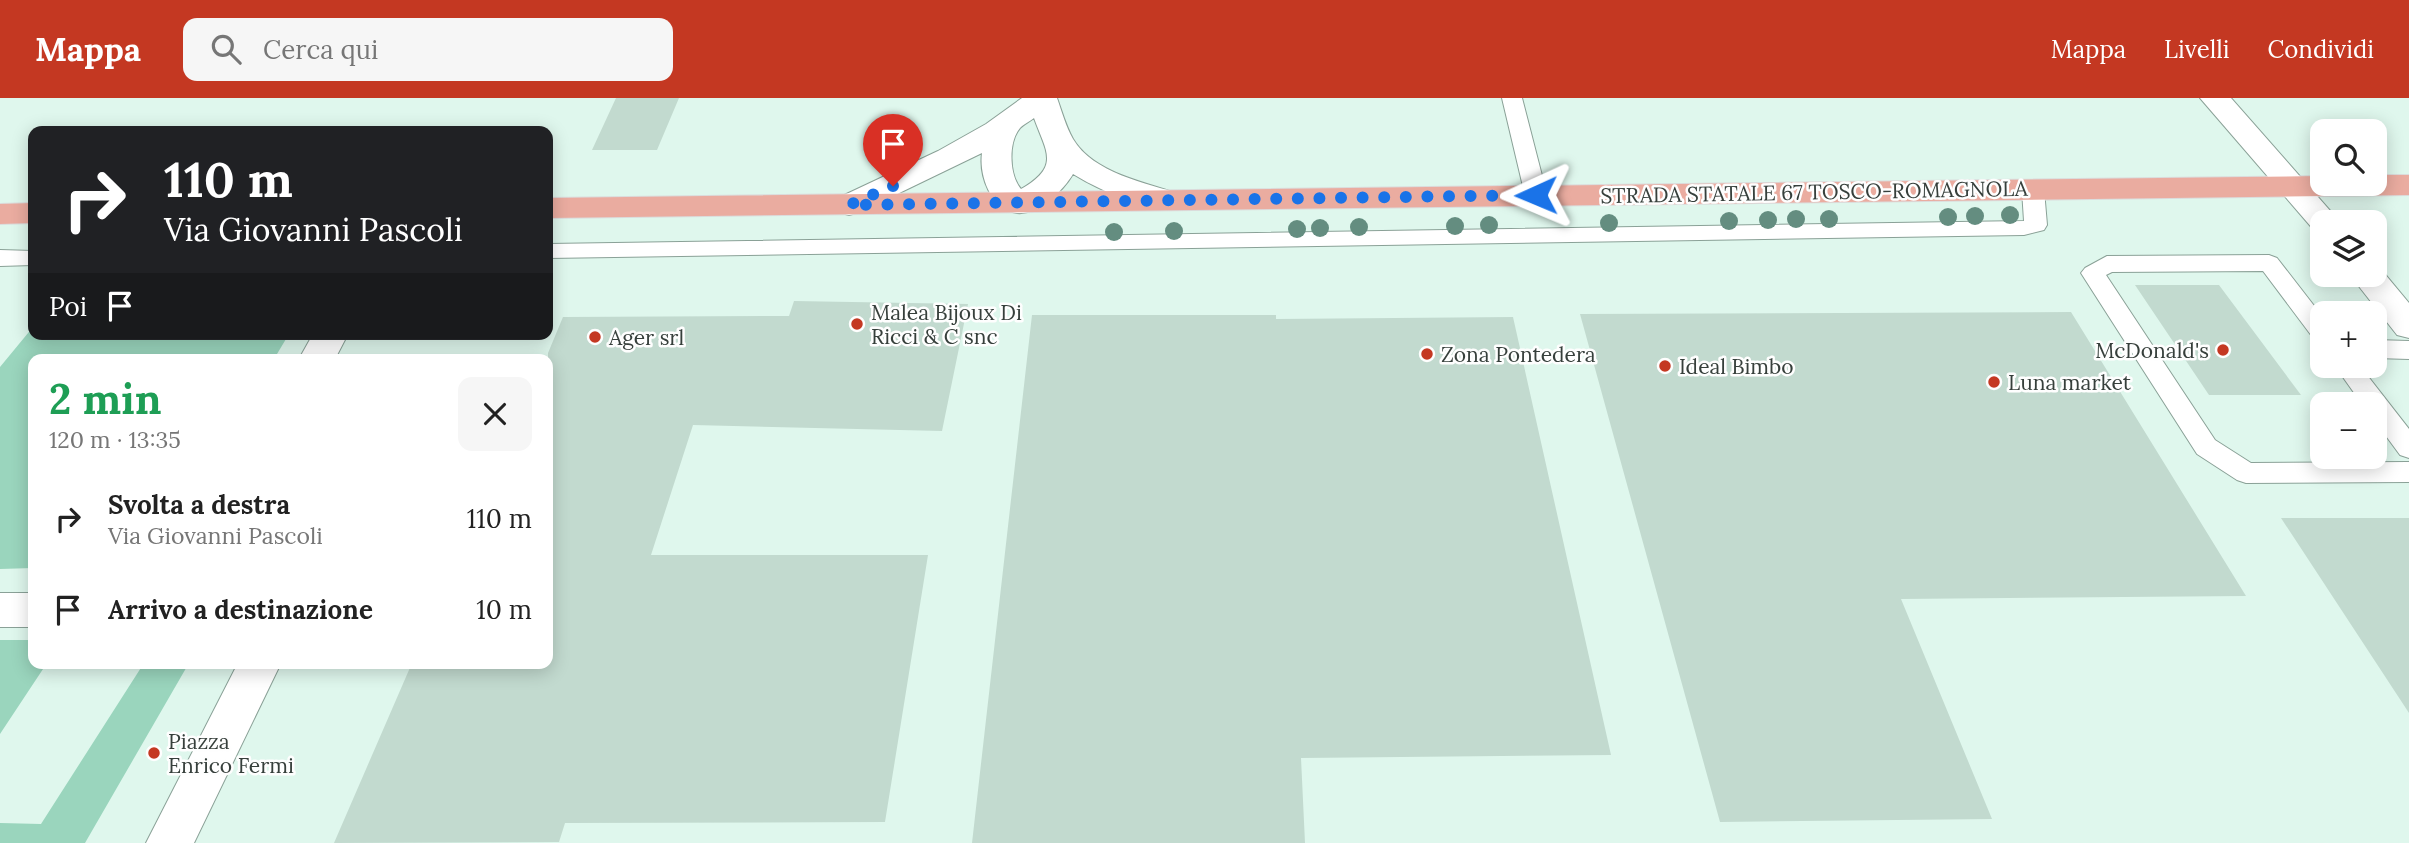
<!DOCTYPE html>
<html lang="it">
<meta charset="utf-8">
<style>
:root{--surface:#fff;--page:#f6f6f6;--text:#222;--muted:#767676;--accent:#c43822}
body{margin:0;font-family:Lora,serif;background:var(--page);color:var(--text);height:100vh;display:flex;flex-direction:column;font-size:26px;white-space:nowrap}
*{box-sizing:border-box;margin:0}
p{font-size:23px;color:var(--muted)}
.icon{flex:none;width:38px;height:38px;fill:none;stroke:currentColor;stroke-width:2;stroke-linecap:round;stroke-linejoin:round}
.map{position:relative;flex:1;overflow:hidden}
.panel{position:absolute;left:28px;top:256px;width:525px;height:315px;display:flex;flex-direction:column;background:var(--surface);border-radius:14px;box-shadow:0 4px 18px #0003}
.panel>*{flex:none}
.guide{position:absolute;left:28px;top:28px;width:525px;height:214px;border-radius:14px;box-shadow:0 4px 18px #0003;background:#202124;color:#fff;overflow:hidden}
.controls{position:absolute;left:2310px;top:21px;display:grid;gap:14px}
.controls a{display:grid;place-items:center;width:77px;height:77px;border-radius:14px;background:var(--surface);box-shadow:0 4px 18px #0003;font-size:35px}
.pin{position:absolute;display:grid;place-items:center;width:60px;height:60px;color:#fff;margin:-72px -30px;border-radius:50% 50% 50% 0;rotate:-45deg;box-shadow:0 0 7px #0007}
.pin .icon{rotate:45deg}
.me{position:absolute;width:77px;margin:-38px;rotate:269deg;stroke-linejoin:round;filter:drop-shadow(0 0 5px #0008)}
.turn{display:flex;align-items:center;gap:24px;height:147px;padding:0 21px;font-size:32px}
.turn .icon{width:91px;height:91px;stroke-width:2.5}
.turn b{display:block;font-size:49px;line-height:60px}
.then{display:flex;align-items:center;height:66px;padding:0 21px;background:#0003;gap:14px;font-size:26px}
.round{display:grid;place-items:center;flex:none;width:74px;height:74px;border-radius:14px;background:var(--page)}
.head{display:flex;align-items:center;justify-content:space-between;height:119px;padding:0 21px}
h1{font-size:42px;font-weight:700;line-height:52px;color:#1e9e55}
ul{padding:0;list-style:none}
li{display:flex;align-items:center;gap:21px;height:91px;padding:0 21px}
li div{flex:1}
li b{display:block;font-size:26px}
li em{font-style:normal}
header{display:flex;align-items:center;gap:42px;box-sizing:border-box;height:98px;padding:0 35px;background:var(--accent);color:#fff}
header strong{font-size:33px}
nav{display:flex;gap:38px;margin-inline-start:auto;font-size:24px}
.search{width:490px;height:63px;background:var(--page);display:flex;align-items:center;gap:18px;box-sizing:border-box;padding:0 24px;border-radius:14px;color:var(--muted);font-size:26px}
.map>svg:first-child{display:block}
</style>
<header>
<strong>Mappa</strong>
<div class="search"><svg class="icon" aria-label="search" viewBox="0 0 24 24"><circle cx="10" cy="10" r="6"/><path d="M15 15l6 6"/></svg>Cerca qui</div>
<nav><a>Mappa</a><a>Livelli</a><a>Condividi</a></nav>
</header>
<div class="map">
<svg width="2409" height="745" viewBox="0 0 2409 745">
<rect width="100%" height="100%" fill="#dff7ed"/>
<path fill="#9ad5bd" d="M33,229V236H289L274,261H33V470L0,471V269Z
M0,542H33V565H47L0,636Z
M144,565H189L85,745H0V725L41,726Z"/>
<path fill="#c2dacf" d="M616,0H679L657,52H592Z
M2135,187H2219L2301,297H2209Z
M794,203L968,206L942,333L693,327L651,457H928L885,724L565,725L559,744L334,745L412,565H548V255L563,219L789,218Z
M2071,214L2246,498L1901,501L1992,721L1720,724L1580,216Z
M1032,217H1276V221L1513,219L1611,657L1301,660L1305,745H972Z
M2281,420H2409V615Z"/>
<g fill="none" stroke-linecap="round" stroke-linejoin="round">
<g stroke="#8aa197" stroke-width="2">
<path id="service" d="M1502,0H1522L1547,97L1544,102H1528L1525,97Z
M2033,85L2041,87L2044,92L2047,127L2044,132L2024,137L548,160V146L2024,123L2022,92L2025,87Z
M0,152L33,153V167L0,168Z
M2269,157L2277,160L2322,218V243L2314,241L2263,173L2112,174L2106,177L2215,342L2251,365L2409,364V384L2246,385L2237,382L2197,356L2081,175L2085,170L2107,158Z
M2375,242L2409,243V261L2375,260Z
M2335,268H2360L2409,331V360L2400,357L2375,323V306H2362Z"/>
</g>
<g stroke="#8aa197" stroke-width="2">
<path id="minor" d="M1022,0H1057C1062,14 1066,29 1073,41C1093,75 1146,85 1180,96L1185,103L1180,110C1153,117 1097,91 1073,76C1063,93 1038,117 1017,115C990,111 979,77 982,55L860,114L849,117L838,114L833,107L838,100L938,53L986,26ZM1034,20C1046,54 1061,68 1021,91C1009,77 1008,44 1020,30C1023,27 1030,23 1034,20Z
M2200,0H2231L2340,124H2322V134L2313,131Z
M2375,168L2379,169L2409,205V240L2397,237L2350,177H2375Z
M313,236H348L335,261H299Z
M0,495H33V529H0Z
M238,565H281L194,745H146Z"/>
</g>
<g stroke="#dbdcdc" stroke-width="2">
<path id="primary" d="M2375,77H2409V97L548,120V100L2322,78V86H2375Z
M33,105V125L0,126V106Z"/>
</g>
<use href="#service" fill="#fff" fill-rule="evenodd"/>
<use href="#minor" fill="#fff" fill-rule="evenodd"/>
<use href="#primary" fill="#eaaca0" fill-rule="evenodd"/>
</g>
<g fill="#648d80">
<circle cx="2010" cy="117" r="9"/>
<circle cx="1975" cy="118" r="9"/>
<circle cx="1948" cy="119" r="9"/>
<circle cx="1796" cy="121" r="9"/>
<circle cx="1829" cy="121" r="9"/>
<circle cx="1768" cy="122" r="9"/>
<circle cx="1729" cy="123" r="9"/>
<circle cx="1609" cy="125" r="9"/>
<circle cx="1489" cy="127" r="9"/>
<circle cx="1455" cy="128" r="9"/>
<circle cx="1359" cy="129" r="9"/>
<circle cx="1320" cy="130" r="9"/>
<circle cx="1297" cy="131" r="9"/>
<circle cx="1174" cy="133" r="9"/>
<circle cx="1114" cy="134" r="9"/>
</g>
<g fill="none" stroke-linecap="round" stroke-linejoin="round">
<path stroke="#1a73e8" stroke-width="12" stroke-dasharray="0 21.6" d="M893,88L849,107L1536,97"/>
</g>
<g fill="#c43822" stroke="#fefefe" stroke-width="2.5">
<circle cx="857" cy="226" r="7"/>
<circle cx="595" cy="239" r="7"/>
<circle cx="2223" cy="252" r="7"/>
<circle cx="1427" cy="256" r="7"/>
<circle cx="1665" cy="268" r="7"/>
<circle cx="1994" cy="284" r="7"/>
<circle cx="154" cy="655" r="7"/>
</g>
<g text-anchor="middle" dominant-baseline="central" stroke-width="5" stroke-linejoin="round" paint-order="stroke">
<g font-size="21" fill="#363f3b" stroke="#fefefe">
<text transform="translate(1814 94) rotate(-1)">STRADA STATALE 67 TOSCO-ROMAGNOLA</text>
</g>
<g font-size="21" fill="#363f3b" stroke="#fefefe" text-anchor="start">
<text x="871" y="214">Malea Bijoux Di<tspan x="871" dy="24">Ricci &amp; C snc</tspan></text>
<text x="609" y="239">Ager srl</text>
<text x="2209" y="252" text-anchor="end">McDonald's</text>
<text x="1441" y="256">Zona Pontedera</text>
<text x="1679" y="268">Ideal Bimbo</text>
<text x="2008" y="284">Luna market</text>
<text x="168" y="643">Piazza<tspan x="168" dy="24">Enrico Fermi</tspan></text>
</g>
</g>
</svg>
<div class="controls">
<a><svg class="icon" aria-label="search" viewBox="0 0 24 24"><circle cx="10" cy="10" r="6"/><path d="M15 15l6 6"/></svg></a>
<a><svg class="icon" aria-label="layers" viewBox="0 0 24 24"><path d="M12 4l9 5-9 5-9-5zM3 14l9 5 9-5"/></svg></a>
<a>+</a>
<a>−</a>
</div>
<div class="pin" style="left:893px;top:88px;background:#d93025"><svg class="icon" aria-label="arrive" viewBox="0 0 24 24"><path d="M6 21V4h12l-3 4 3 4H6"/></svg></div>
<svg class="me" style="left:1536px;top:97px" viewBox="-20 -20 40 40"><path d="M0-17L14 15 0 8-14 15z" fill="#1a73e8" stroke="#fff" stroke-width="4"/></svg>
<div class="guide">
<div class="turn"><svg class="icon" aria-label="right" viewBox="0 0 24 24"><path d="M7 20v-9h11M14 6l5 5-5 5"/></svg><div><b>110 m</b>Via Giovanni Pascoli</div></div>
<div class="then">Poi<svg class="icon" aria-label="arrive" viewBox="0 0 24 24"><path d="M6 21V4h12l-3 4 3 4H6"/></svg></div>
</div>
<section class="panel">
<div class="head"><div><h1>2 min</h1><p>120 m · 13:35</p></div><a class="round"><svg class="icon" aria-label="close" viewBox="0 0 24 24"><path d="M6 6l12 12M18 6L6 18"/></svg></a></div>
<ul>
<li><svg class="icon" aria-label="right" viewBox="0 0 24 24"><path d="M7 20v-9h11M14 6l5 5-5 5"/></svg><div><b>Svolta a destra</b><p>Via Giovanni Pascoli</p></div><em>110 m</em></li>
<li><svg class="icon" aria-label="arrive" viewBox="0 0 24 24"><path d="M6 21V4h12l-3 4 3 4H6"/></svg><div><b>Arrivo a destinazione</b></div><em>10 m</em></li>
</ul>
</section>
</div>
